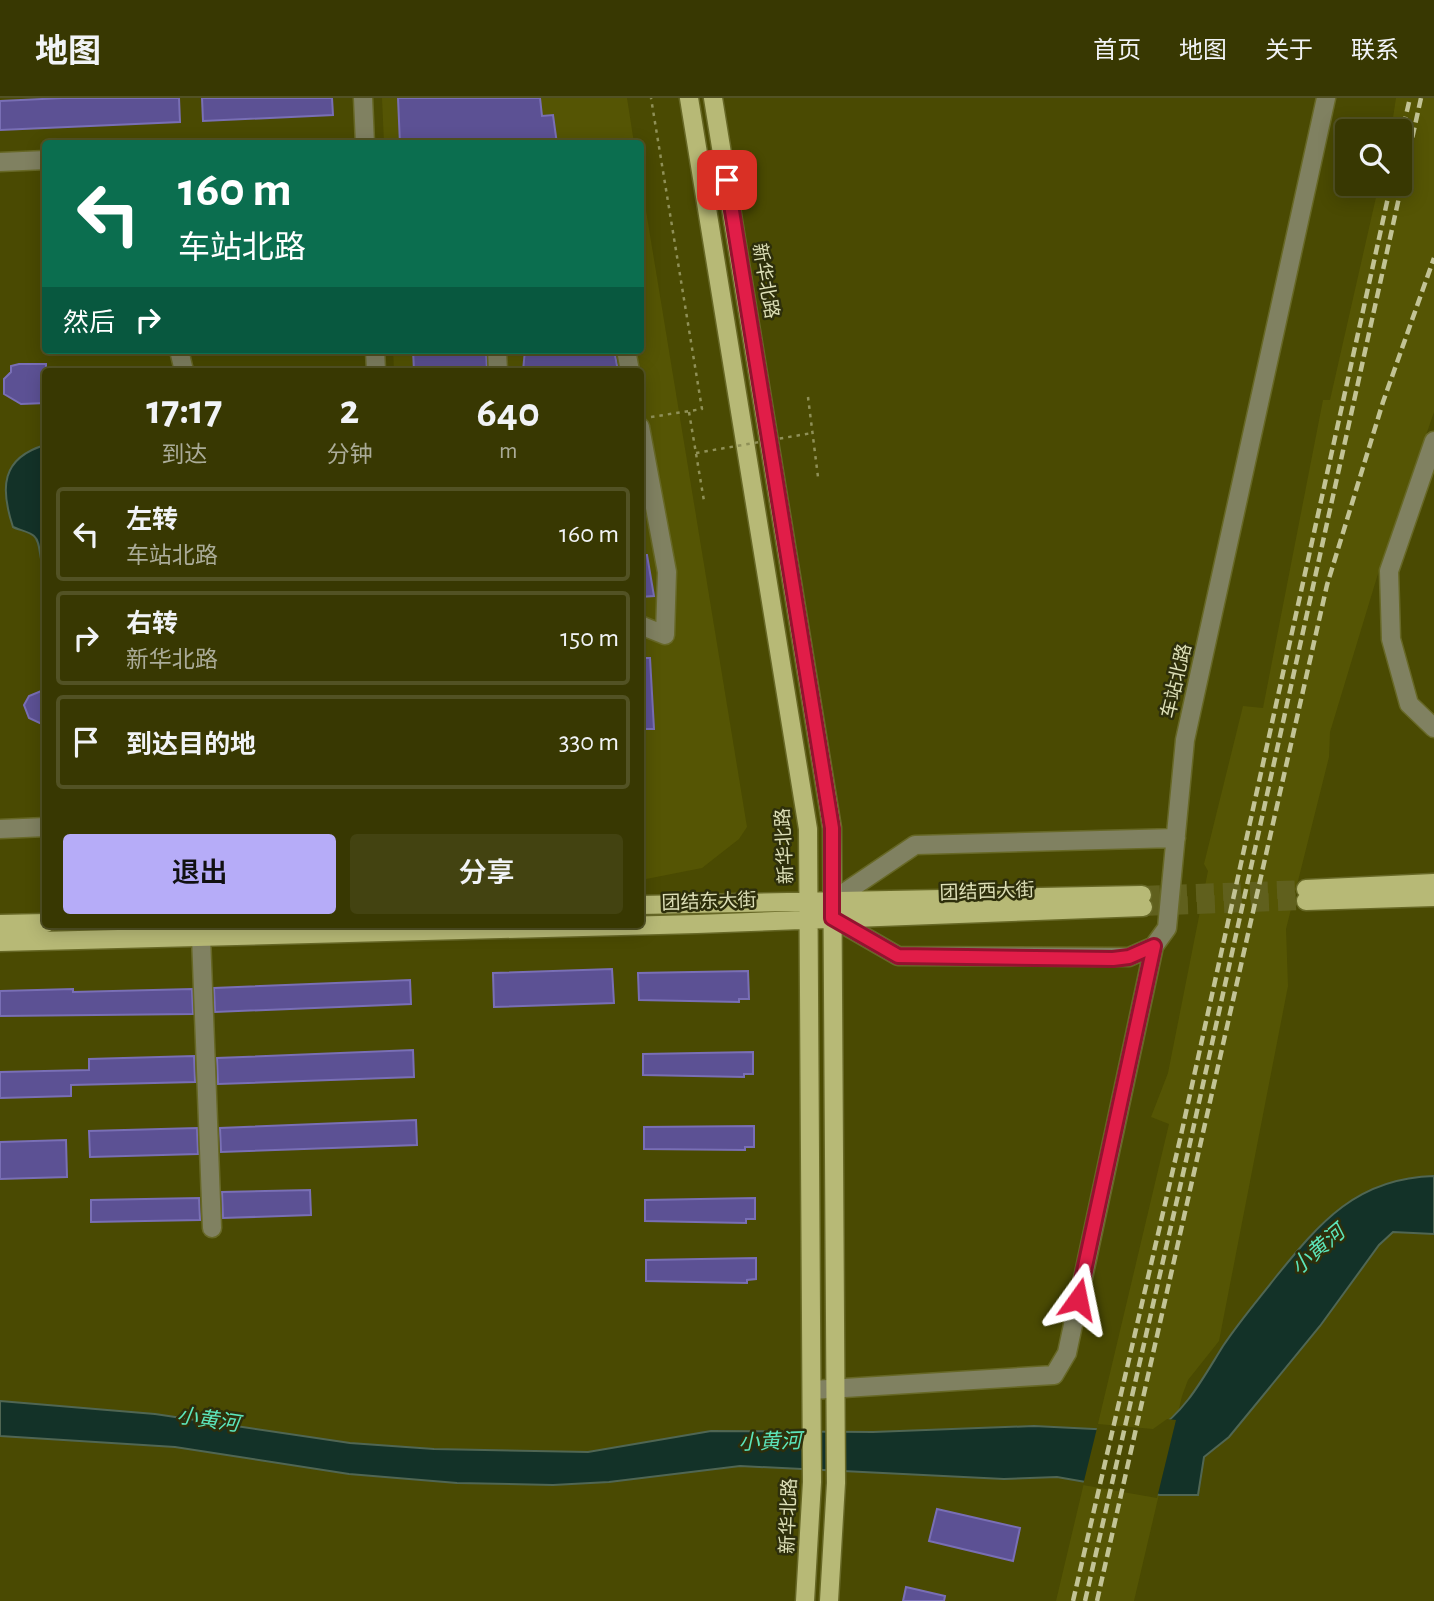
<!DOCTYPE html>
<html lang="zh">
<meta charset="utf-8">
<style>
:root{--surface:#383802;--page:#434311;--text:#f1f3f6;--muted:#abac99;--line:#525224;--accent:#b6acf8}
body{margin:0;font-family:"Alegreya Sans","Noto Sans SC",sans-serif;background:var(--page);color:var(--text);height:100vh;display:flex;flex-direction:column;font-size:26px;white-space:nowrap}
*{box-sizing:border-box;margin:0}
p{font-size:23px;color:var(--muted)}
.icon{flex:none;width:38px;height:38px;fill:none;stroke:currentColor;stroke-width:2;stroke-linecap:round;stroke-linejoin:round}
.map{position:relative;flex:1;overflow:hidden}
.details{position:absolute;left:42px;top:270px;width:602px;height:560px;display:flex;flex-direction:column;background:var(--surface);border-radius:7px;box-shadow:0 4px 18px #0003,0 0 0 2px var(--line)}
.details>*{flex:none}
.top-card{position:absolute;left:42px;top:42px;width:602px;height:214px;border-radius:7px;box-shadow:0 4px 18px #0003,0 0 0 2px var(--line);background:#0b6e4f;color:#fff;overflow:hidden}
.buttons{position:absolute;left:1335px;top:21px;display:grid;gap:14px}
.buttons a{display:grid;place-items:center;width:77px;height:77px;border-radius:7px;background:var(--surface);box-shadow:0 4px 18px #0003,0 0 0 2px var(--line);font-size:35px}
.pin{position:absolute;display:grid;place-items:center;width:60px;height:60px;color:#fff;margin:-30px;border-radius:14px;box-shadow:0 4px 10px #0006}
.me{position:absolute;width:77px;margin:-38px;rotate:12deg;stroke-linejoin:round;filter:drop-shadow(0 0 5px #0008)}
.turn{display:flex;align-items:center;gap:24px;height:147px;padding:0 21px;font-size:32px}
.turn .icon{width:91px;height:91px;stroke-width:2.5}
.turn b{display:block;font-size:49px;line-height:60px}
.then{display:flex;align-items:center;height:66px;padding:0 21px;background:#0003;gap:14px;font-size:26px}
.eta{display:flex;justify-content:space-evenly;align-items:center;height:119px;text-align:center}
.eta b{font-size:42px;font-weight:600;line-height:49px}
.cta{display:flex;gap:14px;margin-top:auto;padding:14px 21px}
.cta a{flex:1;height:80px;border-radius:7px;background:var(--accent);color:#111;font-size:28px;font-weight:600;line-height:80px;text-align:center}
.cta a+a{background:var(--page);color:var(--text)}
ul{padding:0;list-style:none}
li{display:flex;align-items:center;gap:21px;height:94px;margin:0 14px 10px;padding:0 7px;border:4px solid var(--line);border-radius:7px}
li div{flex:1}
li b{display:block;font-size:26px}
li em{font-style:normal}
header{display:flex;align-items:center;gap:42px;box-sizing:border-box;height:98px;padding:0 35px;background:var(--surface);border-bottom:2px solid var(--line)}
header strong{font-size:33px}
nav{display:flex;gap:38px;margin-inline-start:auto;font-size:24px}
.map>svg:first-child{display:block}
</style>
<header>
<strong>地图</strong>
<nav><a>首页</a><a>地图</a><a>关于</a><a>联系</a></nav>
</header>
<div class="map">
<svg width="1434" height="1503" viewBox="0 0 1434 1503">
<rect width="100%" height="100%" fill="#4a4a02"/>
<path fill="#555504" d="M382,0H627L634,45H384Z
M1396,0H1434V314L1377,479L1330,634L1329,659L1286,831L1288,888L1219,1243L1188,1282L1182,1298L1134,1503H1056L1169,1026L1151,1019L1168,975L1208,773L1204,766L1243,608L1263,610L1323,302H1330L1379,86H1400V33H1391Z
M641,82L747,729L739,741L702,770L641,782L640,273H394L393,252H640Z"/>
<path fill="#133228" stroke="#506653" stroke-width="2" d="M45,347H46L45,472C38,463 42,445 34,438C30,434 19,432 13,429C0,390 1,360 45,347Z
M1434,1078V1136L1393,1134L1379,1147L1320,1228L1229,1339L1204,1359L1198,1397H1160L1057,1379L1004,1381L740,1368L609,1384L553,1387L457,1385L349,1376L175,1349L0,1338V1303L155,1316L350,1345L434,1351L588,1354L711,1333L873,1334L1034,1328L1154,1334C1186,1313 1203,1280 1223,1248C1239,1224 1257,1203 1275,1180C1320,1124 1357,1080 1434,1078Z"/>
<path fill="#4a4a02" d="M1167,1321L1176,1322L1157,1400L1083,1387L1098,1326L1153,1331Z"/>
<path fill="#5c5194" stroke="#796fb5" stroke-width="2" d="M63,0H179L180,24L0,32V3Z
M202,0H332L333,17L203,23Z
M398,0H540L542,18L553,17L557,46H400Z
M413,252H486L487,273H414Z
M525,252H614L618,273H523Z
M19,266H46V305L21,306L4,296V281L11,274V268Z
M640,457H647L654,498L640,499Z
M640,560H650L654,631H640Z
M46,591V628L29,620L24,607L29,598Z
M612,871L614,905L494,909L493,875Z
M748,873L749,901H739V904L639,902L638,875Z
M410,882L411,906L215,914L214,890Z
M73,891V894L192,891L193,916L0,918V893Z
M413,952L414,979L218,986L217,960Z
M753,954V976H744V979L643,977V956Z
M194,958L195,984L71,987V998L0,1000V974L89,972V961Z
M416,1022L417,1047L221,1054L220,1030Z
M754,1028V1049H745V1052L644,1051V1029Z
M197,1030L198,1056L90,1059L89,1033Z
M66,1042L67,1079L0,1081V1044Z
M310,1092L311,1117L223,1120L222,1094Z
M199,1100L200,1122L91,1124V1102Z
M755,1100V1121H746V1125L645,1123V1102Z
M756,1160V1181L747,1182V1185L646,1183V1162Z
M937,1411L1020,1430L1013,1463L929,1443Z
M906,1489L945,1498L944,1503H903Z"/>
<g fill="none" stroke-linecap="round" stroke-linejoin="round">
<path stroke="#60601d" stroke-width="18" stroke-dasharray="18 9" stroke-linecap="butt" d="M1142,797L1306,791
M1143,809L1306,803"/>
<g stroke="#676826" stroke-width="21">
<path id="minor" d="M363,0L365,46
M0,64L46,62
M179,252L184,273
M375,252L376,273
M497,252L498,273
M626,252L630,273
M640,329L667,474L665,537L640,527
M1434,343L1389,473L1391,541L1409,606L1434,630
M0,731L46,729
M832,803L915,747L1176,740
M832,820L898,858L1129,859L1154,848L1167,830L1185,642L1326,0
M201,838L212,1130
M812,1292L1054,1277L1067,1255L1154,848"/>
</g>
<g stroke="#676826" stroke-width="21">
<path id="major" d="M689,0L808,731L812,1384L805,1503
M713,0L832,730L836,1385L829,1503
M1306,791L1434,785
M1306,803L1434,799
M640,807L1142,797
M0,826L46,825
M0,844L697,826L1143,809"/>
</g>
<path stroke="#8f9057" stroke-width="2.5" stroke-dasharray="3.5 5" stroke-linecap="butt" d="M808,299L818,379
M689,314L704,403
M651,319L702,311L651,0"/>
<use href="#minor" stroke="#808161" stroke-width="18"/>
<use href="#major" stroke="#b7b976" stroke-width="18"/>
<path stroke="#c2c395" stroke-width="4.5" stroke-dasharray="10 5" stroke-linecap="butt" d="M1400,43L1410,0
M1073,1503L1181,1037L1391,86
M1085,1503L1188,1054L1421,0
M1097,1503L1327,487L1383,304L1434,160"/>
<path stroke="#8f9057" stroke-width="2.5" stroke-dasharray="3.5 5" stroke-linecap="butt" d="M696,355L812,335"/>
</g>
<g fill="none" stroke-linecap="round" stroke-linejoin="round">
<g stroke="#92132f" stroke-width="18">
<path id="route" d="M727,82L832,730V820L898,858L1113,861L1129,859L1154,848L1078,1201"/>
</g>
<use href="#route" stroke="#e11d48" stroke-width="12"/>
</g>
<g text-anchor="middle" dominant-baseline="central" stroke-width="5" stroke-linejoin="round" paint-order="stroke">
<g font-size="19" fill="#dddfb7" stroke="#2e2f0b">
<text transform="translate(765 183) rotate(80)">新华北路</text>
<text transform="translate(1177 583) rotate(-77)">车站北路</text>
<text transform="translate(785 748) rotate(-93)">新华北路</text>
<text transform="translate(987 794) rotate(-2)">团结西大街</text>
<text transform="translate(709 804) rotate(-2)">团结东大街</text>
<text transform="translate(789 1418) rotate(-88)">新华北路</text>
</g>
<g font-size="21" font-style="italic" fill="#5ce5bb" stroke="#2e2f0b">
<text transform="translate(1318 1152) rotate(-41)">小黄河</text>
<text transform="translate(208 1322) rotate(8)">小黄河</text>
<text transform="translate(770 1344) rotate(-2)">小黄河</text>
</g>
</g>
</svg>
<div class="buttons">
<a><svg class="icon" aria-label="search" viewBox="0 0 24 24"><circle cx="10" cy="10" r="6"/><path d="M15 15l6 6"/></svg></a>
</div>
<div class="pin" style="left:727px;top:82px;background:#d93025"><svg class="icon" aria-label="arrive" viewBox="0 0 24 24"><path d="M6 21V4h12l-3 4 3 4H6"/></svg></div>
<svg class="me" style="left:1078px;top:1201px" viewBox="-20 -20 40 40"><path d="M0-17L14 15 0 8-14 15z" fill="#e11d48" stroke="#fff" stroke-width="4"/></svg>
<div class="top-card">
<div class="turn"><svg class="icon" aria-label="left" viewBox="0 0 24 24"><path d="M17 20v-9H6M10 6l-5 5 5 5"/></svg><div><b>160 m</b>车站北路</div></div>
<div class="then">然后<svg class="icon" aria-label="right" viewBox="0 0 24 24"><path d="M7 20v-9h11M14 6l5 5-5 5"/></svg></div>
</div>
<section class="details">
<div class="eta">
<div><b>17:17</b><p>到达</p></div>
<div><b>2</b><p>分钟</p></div>
<div><b>640</b><p>m</p></div>
</div>
<ul>
<li><svg class="icon" aria-label="left" viewBox="0 0 24 24"><path d="M17 20v-9H6M10 6l-5 5 5 5"/></svg><div><b>左转</b><p>车站北路</p></div><em>160 m</em></li>
<li><svg class="icon" aria-label="right" viewBox="0 0 24 24"><path d="M7 20v-9h11M14 6l5 5-5 5"/></svg><div><b>右转</b><p>新华北路</p></div><em>150 m</em></li>
<li><svg class="icon" aria-label="arrive" viewBox="0 0 24 24"><path d="M6 21V4h12l-3 4 3 4H6"/></svg><div><b>到达目的地</b></div><em>330 m</em></li>
</ul>
<div class="cta"><a>退出</a><a>分享</a></div>
</section>
</div>
